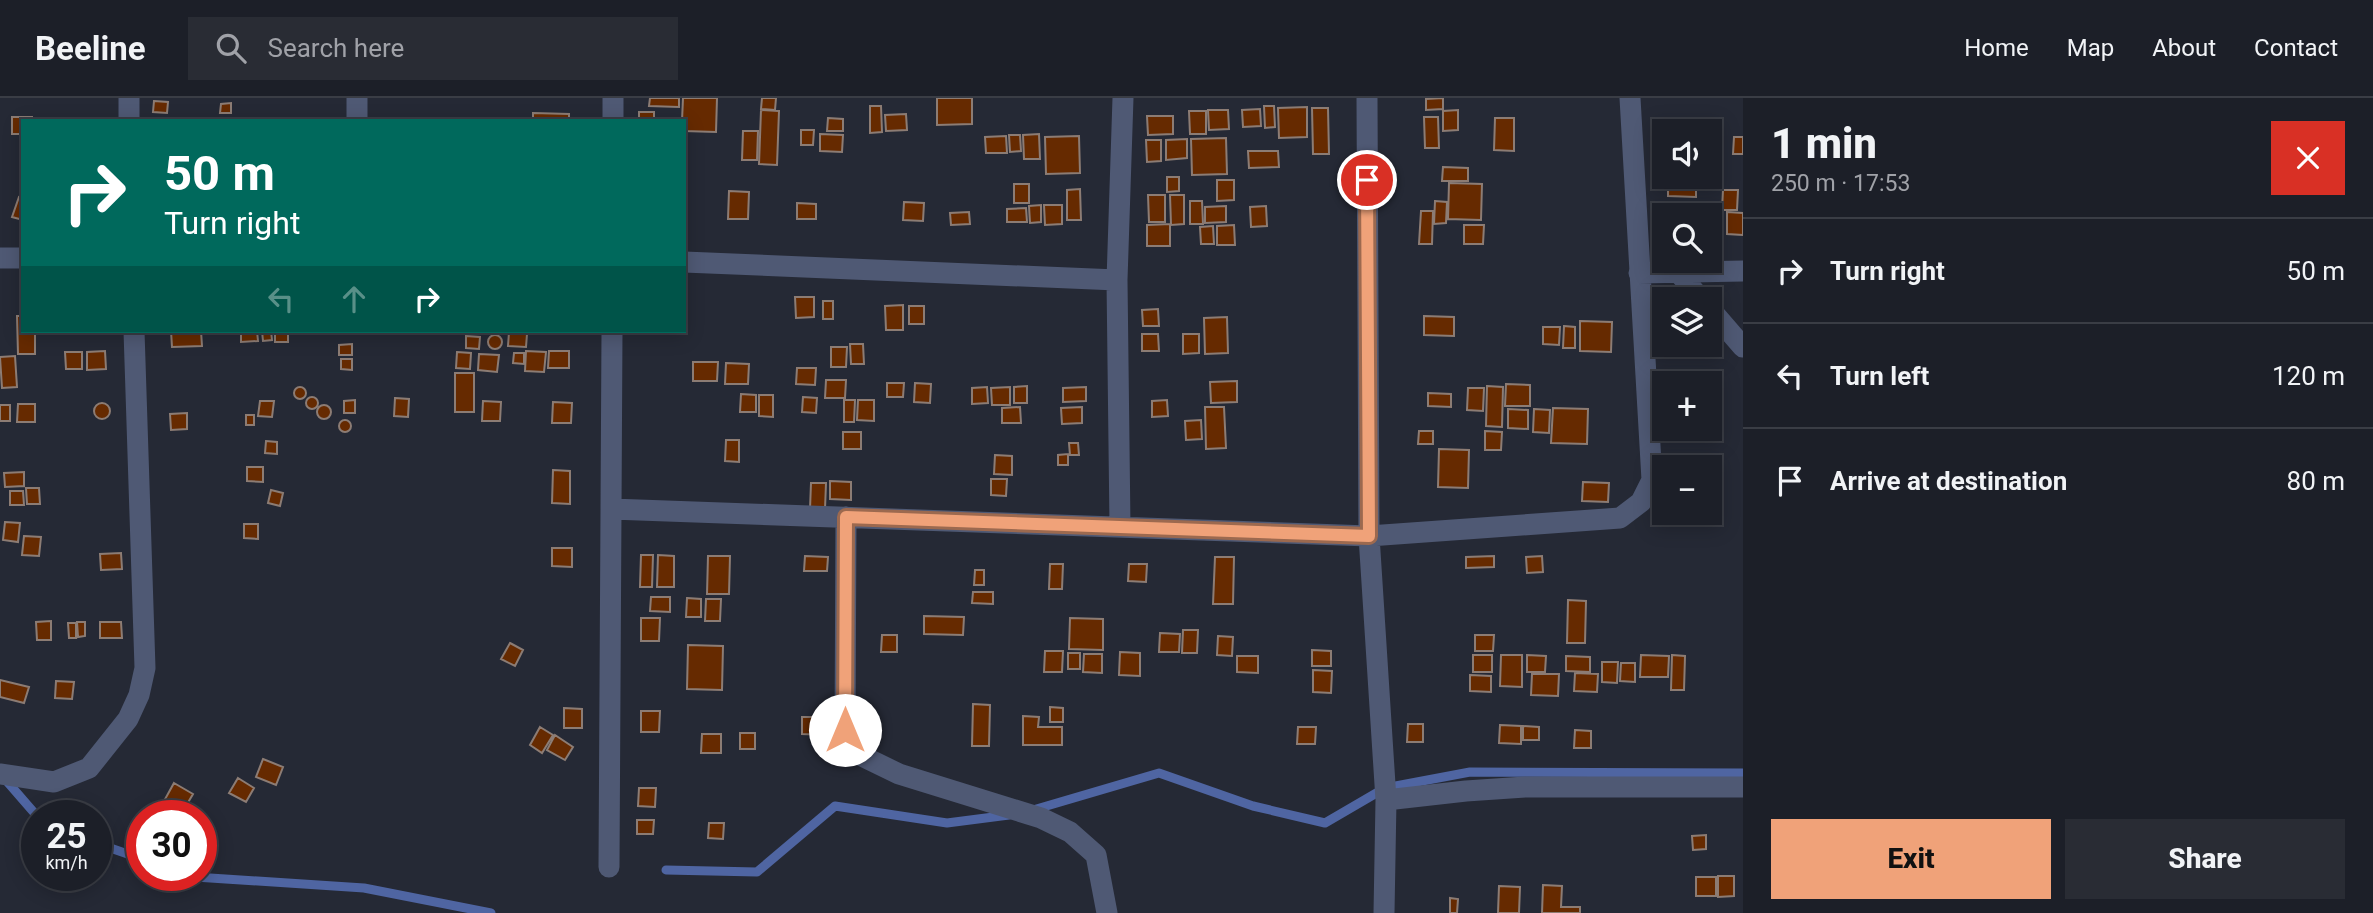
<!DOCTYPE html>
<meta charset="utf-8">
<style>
:root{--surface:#1c1f28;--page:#292c34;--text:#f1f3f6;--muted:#a0a2a8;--line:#3a3d45;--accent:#f0a279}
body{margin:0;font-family:Roboto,sans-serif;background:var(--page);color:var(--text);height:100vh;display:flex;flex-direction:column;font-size:26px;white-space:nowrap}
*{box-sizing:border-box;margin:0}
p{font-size:23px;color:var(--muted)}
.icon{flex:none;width:38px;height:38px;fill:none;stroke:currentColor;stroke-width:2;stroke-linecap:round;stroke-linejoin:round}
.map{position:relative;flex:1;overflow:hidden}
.sheet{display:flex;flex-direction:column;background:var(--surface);width:630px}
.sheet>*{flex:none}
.hud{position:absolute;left:21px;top:21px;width:665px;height:214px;border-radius:0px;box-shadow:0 4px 18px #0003,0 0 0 2px var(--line);background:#00695c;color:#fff;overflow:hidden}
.controls{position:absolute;left:1652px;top:21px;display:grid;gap:14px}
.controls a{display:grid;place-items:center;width:70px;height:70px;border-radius:0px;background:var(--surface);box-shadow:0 4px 18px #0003,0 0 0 2px var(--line);font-size:35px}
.speed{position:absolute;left:21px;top:702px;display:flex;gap:14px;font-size:35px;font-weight:700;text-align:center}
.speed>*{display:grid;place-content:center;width:91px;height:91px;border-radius:50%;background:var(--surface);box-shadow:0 4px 18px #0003,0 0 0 2px var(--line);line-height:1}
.speed small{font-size:18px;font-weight:400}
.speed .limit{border:10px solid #d22;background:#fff;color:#111}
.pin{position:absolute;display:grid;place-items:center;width:60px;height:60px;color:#fff;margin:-30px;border:4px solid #fff;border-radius:50%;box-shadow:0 2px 7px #0007}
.me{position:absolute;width:77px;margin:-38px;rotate:0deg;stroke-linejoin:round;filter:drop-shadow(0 0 5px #0008)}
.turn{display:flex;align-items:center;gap:24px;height:147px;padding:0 28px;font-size:32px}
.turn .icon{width:91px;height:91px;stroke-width:2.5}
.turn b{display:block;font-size:49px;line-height:60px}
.lanes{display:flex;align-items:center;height:66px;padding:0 28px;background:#0003;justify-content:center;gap:35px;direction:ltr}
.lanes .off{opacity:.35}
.round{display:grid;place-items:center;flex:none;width:74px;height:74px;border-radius:0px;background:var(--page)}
.head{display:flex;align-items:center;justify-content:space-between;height:119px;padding:0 28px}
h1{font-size:42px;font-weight:800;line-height:52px}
.button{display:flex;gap:14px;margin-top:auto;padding:14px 28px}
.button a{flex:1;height:80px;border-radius:0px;background:var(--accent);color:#111;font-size:28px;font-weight:800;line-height:80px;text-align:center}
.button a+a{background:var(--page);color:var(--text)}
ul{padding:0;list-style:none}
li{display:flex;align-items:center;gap:21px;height:105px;padding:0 28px;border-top:2px solid var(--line)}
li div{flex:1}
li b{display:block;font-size:26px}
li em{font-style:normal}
header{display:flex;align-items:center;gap:42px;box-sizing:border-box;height:98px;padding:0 35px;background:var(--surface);border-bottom:2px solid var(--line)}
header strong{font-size:33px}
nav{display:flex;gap:38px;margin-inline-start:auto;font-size:24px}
.search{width:490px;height:63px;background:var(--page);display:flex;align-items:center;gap:18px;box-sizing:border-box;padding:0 24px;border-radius:0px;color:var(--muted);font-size:26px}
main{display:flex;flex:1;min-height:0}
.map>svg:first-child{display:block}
</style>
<header>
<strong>Beeline</strong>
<div class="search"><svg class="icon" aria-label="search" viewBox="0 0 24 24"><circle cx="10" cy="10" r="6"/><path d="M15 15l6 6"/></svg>Search here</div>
<nav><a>Home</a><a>Map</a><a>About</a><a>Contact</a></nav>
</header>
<main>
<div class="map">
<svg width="1743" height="815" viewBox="0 0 1743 815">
<rect width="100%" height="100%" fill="#252935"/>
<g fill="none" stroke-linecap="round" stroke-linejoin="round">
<path stroke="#4f65a2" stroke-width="9" d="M4,680L37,718
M1033,712L1159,675L1253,708L1325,725L1385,690L1470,674L1743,675
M96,745L142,761
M666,772L757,774L835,708L947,725L1009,717
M189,777L195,779L364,790L491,815"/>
</g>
<path fill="#662a00" stroke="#8c7c74" stroke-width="2" d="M650,0H679V9L649,8Z
M683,0H717L716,34L684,33V23H682Z
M762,0H776L775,12L761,11Z
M937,0H972V26L937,27Z
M1443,0V11L1426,12V1Z
M154,3L168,4L167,15L153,14Z
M231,5V15H220L221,6Z
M870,8H881L882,34L870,35Z
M1264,8H1274L1275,29L1265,30Z
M1307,9V39L1279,40L1278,10Z
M1312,10H1328L1329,56H1313Z
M1260,11L1261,28L1243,29L1242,12Z
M761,12L779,13L777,67L759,66Z
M1208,12H1228L1229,31L1209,32Z
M1458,12V32L1443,33V13Z
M1189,13H1206V36H1190Z
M639,14H654V23H639Z
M533,15L569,16V23H533Z
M906,16L907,32L886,33L885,17Z
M1147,18H1173V36L1148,37Z
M12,19H32V23H23V36H12Z
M1424,19H1438L1439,50H1425Z
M828,20L843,21V33H827Z
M1495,20H1514V53L1494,52Z
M801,32H814L813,47H801Z
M743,33H758L757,62H742Z
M820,36L843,37L842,54L820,53Z
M1039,36L1040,61H1024L1023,37Z
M1009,37H1020L1021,53L1010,54Z
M1006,38L1007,55H986L985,39Z
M1079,38L1080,75L1046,76L1045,39Z
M1734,39H1743V56H1733Z
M1226,40L1227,76L1192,77L1191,41Z
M1187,41V60L1166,62V42Z
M1146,42H1161V63L1147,64Z
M1248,53H1278L1279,69L1249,70Z
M1443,69L1468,70V83H1442Z
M1167,79H1179V93L1167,94Z
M1665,79H1689L1688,83L1665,82Z
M1217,82H1234V102L1217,103Z
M1668,83L1696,84V99L1668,98Z
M1449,85L1482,86L1481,122L1448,121Z
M1014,86H1029V105H1014Z
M1080,91L1081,122H1067V92Z
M1723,92H1738L1737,112H1722Z
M729,93L749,94L748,121H728Z
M1148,97H1165V124H1149Z
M1170,97H1184V126L1171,127Z
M19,99L23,100V122L12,119Z
M1190,103H1202L1203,126H1190Z
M1435,103L1447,104L1446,125L1434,126Z
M904,104L924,105L923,123L903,122Z
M797,105L816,106V121H797Z
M1041,107V124L1030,125L1029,108Z
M1044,107H1062V126L1045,127Z
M1226,108V124L1205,125V109Z
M1266,108L1267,128L1251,129L1250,109Z
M1026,110L1027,124H1007V111Z
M1421,113H1433L1432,146H1419Z
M969,114L970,126L951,127L950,115Z
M1727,114L1743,115V137L1727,136Z
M1170,126V148H1147V127Z
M1234,127L1235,147H1217V128Z
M1464,127H1484L1483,146H1464Z
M1213,128L1214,146H1201L1200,129Z
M795,199H814V219L796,220Z
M823,203H833V221H823Z
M903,207V232H886L885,208Z
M909,208H924V226H909Z
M1158,211L1159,228H1143L1142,212Z
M17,218H23V233H35V256H18Z
M1424,218L1454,219V238L1424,237Z
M1227,219L1228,255L1205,256L1204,220Z
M1580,223L1612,224L1611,254L1580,253Z
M1564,228L1575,229V250H1563Z
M1543,229H1560L1559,247L1543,246Z
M171,233H201L202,248L172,249Z
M241,233H257L258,243L241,244Z
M262,233H271L272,242L263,243Z
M275,233H288V244H275Z
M509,234L527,236L526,249L508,248Z
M1142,236H1158L1159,253H1142Z
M1183,236H1199V255L1183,256Z
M488 244a7 7 0 1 1 14 0a7 7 0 1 1-14 0Z
M466,238L480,239L479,251L466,250Z
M352,246V257H339V247Z
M850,246H863L864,266H851Z
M831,249H847L846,269H831Z
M105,253L106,271L87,272V254Z
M526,253L546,254L544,274L525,273Z
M549,253H569V270H548Z
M65,254H82V271H66Z
M457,254L471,255L470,271L456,270Z
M514,255H524V266L513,265Z
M479,256L499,257L497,274L478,272Z
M15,258L17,289L2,290L0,259Z
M341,261H352V272L341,271Z
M693,264H718L717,283H693Z
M726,265L749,266L748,286H725Z
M797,270H816L815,287L796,286Z
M455,275H474V314H455Z
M826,282H846L845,300H825Z
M1237,283V304L1211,305L1210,284Z
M887,285H904L903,299H887Z
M915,285L931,286L930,305L914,304Z
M1506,286L1530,287V308H1505Z
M1027,288V305H1014V289Z
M1487,288L1503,289L1502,329L1486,328Z
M294 295a6 6 0 1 1 12 0a6 6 0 1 1-12 0Z
M987,289L988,305L972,306V290Z
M1010,289V307H992L991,290Z
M1086,289V303L1063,304V290Z
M1468,290H1484L1483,313L1467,312Z
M1428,295L1451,296V309L1428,308Z
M741,296L756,297V314H740Z
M759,297H773V319L759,318Z
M306 305a6 6 0 1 1 12 0a6 6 0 1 1-12 0Z
M803,299L817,300L816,315L802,314Z
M395,300L409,301L408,319L394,318Z
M355,302V315H344V303Z
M844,302H855L854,324H844Z
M858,302H874V323L857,322Z
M1167,302L1168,318L1152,319V303Z
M260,303H274L272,319L258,318Z
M483,303L501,304L500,323H482Z
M553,304L572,305L571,325H552Z
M94 313a8 8 0 1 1 16 0a8 8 0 1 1-16 0Z
M18,306H35V324H17Z
M0,307H10V323H0Z
M317 314a7 7 0 1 1 14 0a7 7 0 1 1-14 0Z
M1020,309L1021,325H1002V310Z
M1082,309V325L1062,326L1061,310Z
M1205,309H1224L1226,350L1206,351Z
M1553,310L1588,311L1587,346L1551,345Z
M1508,311L1528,312V331L1508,330Z
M1534,311L1550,312L1549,335L1533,334Z
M187,315V331L171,332L170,316Z
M246,317H254V327H246Z
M339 328a6 6 0 1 1 12 0a6 6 0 1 1-12 0Z
M1201,322L1202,341L1186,342L1185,323Z
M1419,333H1433V346H1418Z
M1485,333L1502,334L1501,352H1485Z
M843,334H861V351H843Z
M726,342H739V364L725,363Z
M266,343L277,344V356L265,355Z
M1069,345H1078L1079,357H1070Z
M1439,351L1469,352L1468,390L1438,389Z
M1068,356V367H1058V357Z
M995,357L1012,358V377L994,376Z
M247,369H263V384L247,383Z
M553,372L570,373V406L552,405Z
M24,374V388L5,389L4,375Z
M991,381H1007L1006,398L991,397Z
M830,383L851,384V402L830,401Z
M1583,384L1609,385L1608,404L1582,403Z
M811,385H826L825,411H810Z
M26,390H39L40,406H27Z
M271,392L283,395L280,408L268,405Z
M10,393H23L24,407H10Z
M5,424L20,425L18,444L3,442Z
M244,426H258V441L244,440Z
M24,438L41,439L39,458L22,457Z
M552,450H572V469L552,468Z
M121,455L122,471L101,472L100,456Z
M641,457H653L652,489H640Z
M658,457L674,458V489H657Z
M708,458H730L729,496H707Z
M805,458L828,459L827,473H804Z
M1494,458V469L1466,470V459Z
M1542,458L1543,474L1527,475L1526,459Z
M1215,459H1234L1233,506H1213Z
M1050,466H1063L1062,491H1049Z
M1129,466H1147L1146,484L1128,483Z
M975,472H984V487H974Z
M973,494H993V506L972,505Z
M651,499H670V514L650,513Z
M687,500L701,501V519H686Z
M706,501H721L720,523H705Z
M1568,502L1586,503L1585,545H1567Z
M924,518L964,519L963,537L924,536Z
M641,520H660L659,543H641Z
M1070,520L1103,521V552L1069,551Z
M51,523V542H37L36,524Z
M77,524H85V538L78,539Z
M100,524H121L122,540H100Z
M68,525H76V540H69Z
M1183,532H1198L1197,555H1182Z
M1160,535L1180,536L1179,554H1159Z
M882,537H897V554H881Z
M1475,537H1494L1493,553H1475Z
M1218,538L1233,539L1232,558L1217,557Z
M510,545L523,552L515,568L501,561Z
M688,547L723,548L722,592L687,591Z
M1312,552L1331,553V568H1312Z
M1045,553H1063L1062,574H1044Z
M1120,554L1140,555V578L1119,577Z
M1068,555H1080V571H1068Z
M1084,556H1102V575L1083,574Z
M1473,557H1492V574H1473Z
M1501,557H1522V589L1500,588Z
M1527,557L1546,558L1545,574H1527Z
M1641,557L1669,558L1668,579H1640Z
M1672,557L1685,558L1684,592H1671Z
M1237,558H1258V575L1237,574Z
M1566,558L1590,559V574L1566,573Z
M1602,564H1618L1617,585L1602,584Z
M1621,565H1635V584L1620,583Z
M1313,572L1332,573L1331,595L1313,594Z
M1575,575L1598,576L1597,594L1574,593Z
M1532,576H1559L1558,598L1531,597Z
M1470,577L1491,578V594L1470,593Z
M0,582L29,589L24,605L0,599Z
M56,583L74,584L72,601L55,600Z
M973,606L990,607L989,648H972Z
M1050,609L1063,610V624H1050Z
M564,610L582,611V630H564Z
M641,613H660L659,634H641Z
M1023,618L1039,619L1038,629H1062V647H1023Z
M802,619H825V637L802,636Z
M1408,626H1423V644H1407Z
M1500,627L1521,628V646L1499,645Z
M1523,628L1539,629V642H1523Z
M540,629L553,637L542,655L530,647Z
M1298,629H1316L1315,646H1297Z
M1575,632L1591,633V650H1574Z
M740,635H755V651H740Z
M702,636H721V655H701Z
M555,637L573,649L565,662L547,652Z
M263,661L283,669L276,687L256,679Z
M238,680L254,690L246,704L229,695Z
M174,685L193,696L183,713L164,703Z
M639,690H656L655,709L638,708Z
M637,722H654L653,736H637Z
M709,725H724L723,741L708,740Z
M1706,737V751L1693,752L1692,738Z
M1718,778H1734V798L1718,799Z
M1696,779H1716V798H1696Z
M1543,787L1562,788L1561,809H1580V815H1542Z
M1499,788L1520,789L1519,815H1498Z
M1450,800L1458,801L1457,815H1450Z"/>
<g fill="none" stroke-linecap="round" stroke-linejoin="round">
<path stroke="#4f5974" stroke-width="21" d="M129,0V23
M1367,0L1369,438L1386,702L1384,815
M357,23V0
M613,23V0
M0,160H23
M684,164L1117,182
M1678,174L1701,201
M1639,175L1743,173
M1710,211L1743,249
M611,411L1369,438L1620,420L1641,404L1652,382L1630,0
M846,419L845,632L862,658L899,676L1041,720L1070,734L1096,757L1107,815
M1120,429L1117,182L1123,0
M0,676L54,684L89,670L128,621L139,597L145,570L134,233
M1386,702L1466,693L1525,689H1743
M609,769L612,233"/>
</g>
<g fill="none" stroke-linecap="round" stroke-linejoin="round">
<g stroke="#9c694f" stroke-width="18">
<path id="route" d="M845,632L846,419L1369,438L1367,82"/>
</g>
<use href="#route" stroke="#f0a279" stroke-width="12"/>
</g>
</svg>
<div class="controls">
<a><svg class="icon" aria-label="sound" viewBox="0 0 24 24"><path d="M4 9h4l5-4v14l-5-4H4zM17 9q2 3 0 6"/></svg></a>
<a><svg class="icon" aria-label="search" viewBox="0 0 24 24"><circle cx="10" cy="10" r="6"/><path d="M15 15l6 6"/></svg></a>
<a><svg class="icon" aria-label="layers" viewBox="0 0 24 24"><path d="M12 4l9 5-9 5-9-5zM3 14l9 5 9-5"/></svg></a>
<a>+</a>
<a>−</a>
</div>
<div class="speed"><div>25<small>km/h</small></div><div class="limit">30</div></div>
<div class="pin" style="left:1367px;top:82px;background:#d93025"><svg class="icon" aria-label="arrive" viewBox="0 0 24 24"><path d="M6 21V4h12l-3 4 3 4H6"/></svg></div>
<svg class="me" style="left:845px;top:632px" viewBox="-20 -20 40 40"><circle r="19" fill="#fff"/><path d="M0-13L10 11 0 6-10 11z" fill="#f0a279"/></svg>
<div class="hud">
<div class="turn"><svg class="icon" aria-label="right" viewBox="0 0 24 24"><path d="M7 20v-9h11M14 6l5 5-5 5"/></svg><div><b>50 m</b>Turn right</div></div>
<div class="lanes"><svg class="icon off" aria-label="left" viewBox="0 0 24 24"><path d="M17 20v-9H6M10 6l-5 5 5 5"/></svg><svg class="icon off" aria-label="ahead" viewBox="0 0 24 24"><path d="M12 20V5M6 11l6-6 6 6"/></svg><svg class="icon" aria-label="right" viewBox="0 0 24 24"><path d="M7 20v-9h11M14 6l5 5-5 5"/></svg></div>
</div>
</div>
<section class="sheet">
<div class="head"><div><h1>1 min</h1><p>250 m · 17:53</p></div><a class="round" style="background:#d93025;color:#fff"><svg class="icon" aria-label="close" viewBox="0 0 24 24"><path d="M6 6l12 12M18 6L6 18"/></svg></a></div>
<ul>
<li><svg class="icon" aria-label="right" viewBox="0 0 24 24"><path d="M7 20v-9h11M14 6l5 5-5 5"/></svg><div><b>Turn right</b></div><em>50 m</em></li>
<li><svg class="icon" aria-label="left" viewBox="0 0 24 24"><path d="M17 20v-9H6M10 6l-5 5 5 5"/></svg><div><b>Turn left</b></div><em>120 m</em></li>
<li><svg class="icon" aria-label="arrive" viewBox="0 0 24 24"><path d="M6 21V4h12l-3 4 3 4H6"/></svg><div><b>Arrive at destination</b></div><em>80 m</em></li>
</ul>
<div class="button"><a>Exit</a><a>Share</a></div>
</section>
</main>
